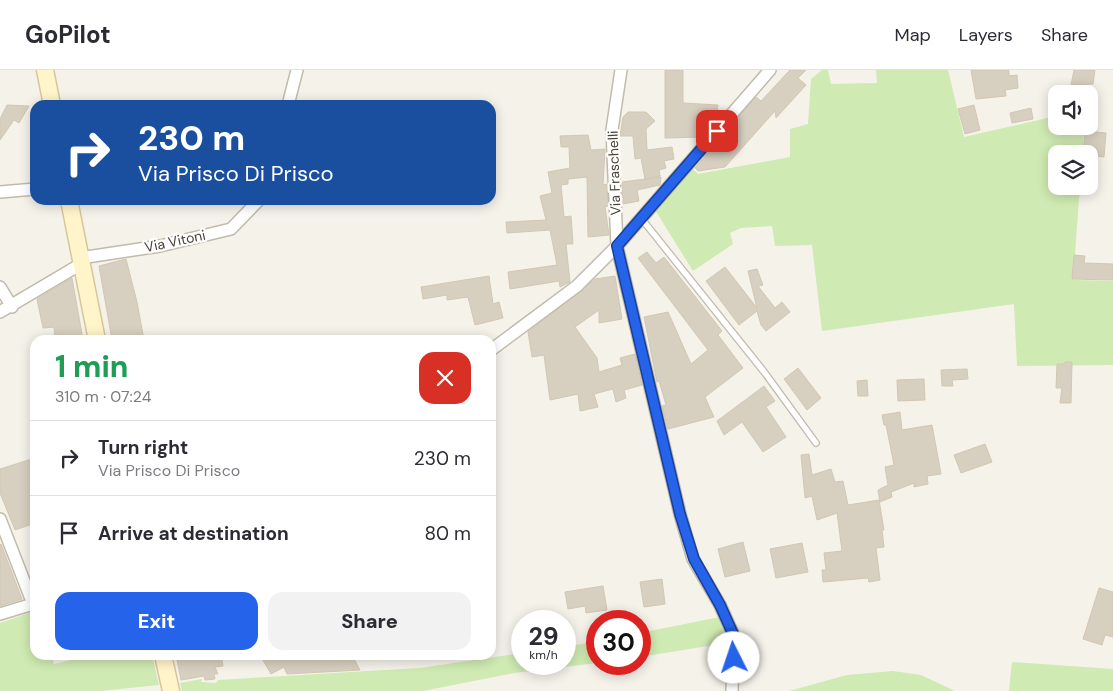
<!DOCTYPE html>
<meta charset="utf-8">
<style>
:root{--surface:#fff;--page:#f2f2f3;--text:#2b2b33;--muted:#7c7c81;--line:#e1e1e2;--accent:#2563eb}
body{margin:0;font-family:"DM Sans",sans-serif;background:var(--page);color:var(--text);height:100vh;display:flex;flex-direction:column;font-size:19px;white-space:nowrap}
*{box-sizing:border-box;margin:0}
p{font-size:16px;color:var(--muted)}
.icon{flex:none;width:28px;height:28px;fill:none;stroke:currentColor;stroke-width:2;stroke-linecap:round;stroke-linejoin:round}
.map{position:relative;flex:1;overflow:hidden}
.drawer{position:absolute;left:30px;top:265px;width:466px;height:325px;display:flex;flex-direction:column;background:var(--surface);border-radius:15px;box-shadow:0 2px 12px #0003}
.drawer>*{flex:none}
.guide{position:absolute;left:30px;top:30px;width:466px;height:105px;border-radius:15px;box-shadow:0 2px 12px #0003;background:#1a4fa0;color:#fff;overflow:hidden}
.controls{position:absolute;left:1048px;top:15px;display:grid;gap:10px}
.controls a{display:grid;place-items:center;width:50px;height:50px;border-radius:10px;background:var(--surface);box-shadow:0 2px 12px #0003;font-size:25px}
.speed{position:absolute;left:511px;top:540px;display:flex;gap:10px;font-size:25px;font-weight:700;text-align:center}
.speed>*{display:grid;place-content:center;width:65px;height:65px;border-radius:50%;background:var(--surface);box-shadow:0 2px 12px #0003;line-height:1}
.speed small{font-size:12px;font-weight:400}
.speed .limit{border:8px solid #d22;background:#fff;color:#111}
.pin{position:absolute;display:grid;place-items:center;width:42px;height:42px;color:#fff;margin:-21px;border-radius:10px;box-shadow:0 2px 8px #0006}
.me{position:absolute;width:55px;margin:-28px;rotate:356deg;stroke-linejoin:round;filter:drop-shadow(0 0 4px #0008)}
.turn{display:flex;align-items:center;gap:18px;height:105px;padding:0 25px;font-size:22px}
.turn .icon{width:65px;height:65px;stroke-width:2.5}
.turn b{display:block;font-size:35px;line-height:42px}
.round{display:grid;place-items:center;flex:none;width:52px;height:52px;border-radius:15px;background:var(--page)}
.headline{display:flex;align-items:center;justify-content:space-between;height:85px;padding:0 25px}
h1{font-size:30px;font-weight:800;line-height:38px;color:#1e9e55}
.button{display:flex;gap:10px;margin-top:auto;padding:10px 25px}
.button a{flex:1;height:58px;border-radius:15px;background:var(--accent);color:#fff;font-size:20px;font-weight:800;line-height:58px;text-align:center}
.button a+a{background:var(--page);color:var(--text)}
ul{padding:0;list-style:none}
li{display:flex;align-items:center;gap:15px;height:75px;padding:0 25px;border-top:1px solid var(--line)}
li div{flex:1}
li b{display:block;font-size:19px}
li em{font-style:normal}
header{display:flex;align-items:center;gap:30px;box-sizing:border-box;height:70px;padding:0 25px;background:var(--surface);border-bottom:1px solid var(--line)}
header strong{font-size:24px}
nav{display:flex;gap:28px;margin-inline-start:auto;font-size:18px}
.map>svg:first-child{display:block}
</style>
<header>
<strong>GoPilot</strong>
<nav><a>Map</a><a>Layers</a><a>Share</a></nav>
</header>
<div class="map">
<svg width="1113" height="621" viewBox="0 0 1113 621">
<rect width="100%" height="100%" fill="#f5f2ea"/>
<path fill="#cfeab2" d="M822,0H828L831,14L877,13L876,0H948L964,67L1056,46V56H1084L1083,84H1056V116H1080L1073,210L1113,211V295L1017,296L1014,234L822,261L812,175L775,176L772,156L741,158L730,163L733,174L693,201L655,140L692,98L698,104L790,87V59L808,54L811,9Z
M35,541V585H51L54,594L92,585H152L159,615L100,621H0V553Z
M720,547L729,572L726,593L720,574L640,587V563Z
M597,571V593L514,603L423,621H182L180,613L202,609L201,612L216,613L218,610L420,598L522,583V594H565V577Z
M1012,592L1113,599V621H1009Z
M893,601L921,605L955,621H789L847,605Z"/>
<path fill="#d7cfbf" stroke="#d2c7b2" d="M665,0H683V33L718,35L716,50L704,51L702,67L665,68Z
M790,0H806L798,8L806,15L776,48L775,41L725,97L698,101L695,98L756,27L761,31Z
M971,0H1009V6L1017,5L1018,18L1005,20L1006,26L976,29Z
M1074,0H1095L1093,14L1071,15Z
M7,35L29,36L19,53L14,50L0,70V49Z
M974,35L980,60L965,64L958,39Z
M1031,38L1033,49L1012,53L1010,43Z
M628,42H646L655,51L646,59L647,80L672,77L674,89L664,91L666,98L659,100L660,106L645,109L641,88L635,89L633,66H620L623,47Z
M1085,61L1106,63L1104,87L1083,84Z
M588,65L591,80L605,79L603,115L607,114L608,136L605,137L609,165L588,167L587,107L568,109V114L561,115L564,147L571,146L573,174H566L570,212L560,217L559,211L510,219L508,202L557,195L550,160L507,163L506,152L546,150L540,126L552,123L548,102L570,98L569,77H561L560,66Z
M661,107L660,115L637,120L639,131L623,134L622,112Z
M647,182L656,193L664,187L722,261L718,265L743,298L705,327L714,347L668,359L662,336L666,335L659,311L657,312L644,247L668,242L691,294L708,280L638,188Z
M1074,185L1085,186L1084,193L1113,194V210L1072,209Z
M126,189L137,232L144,270H112L99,196Z
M725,197L757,238L748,201L757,199L763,215L758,216L775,238L782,232L790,242L766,261L761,255L757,241L739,255L706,211Z
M489,206L493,234L499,232L503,248L475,255L468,227L447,230V225L423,229L421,217Z
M615,206L622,249L599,253V240L575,257L597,288L599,302L622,295L620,288L635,284L642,315L624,320L626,328L616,332L613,319L594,324L598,337L580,341L578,324L550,330L544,285L532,287L528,262L595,209Z
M72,208L83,270H55L54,257L43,258L37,229Z
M1065,292H1072L1071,333H1060L1062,318H1056L1057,294H1064Z
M798,298L821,328L807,340L784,309Z
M967,299L968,309L952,310L953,316H942L941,300Z
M924,309L925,330L898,331L897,310Z
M867,310L868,326H858L857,311Z
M764,316L775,331L766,337L786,367L763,382L742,352L724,365L717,351Z
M900,342L902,360L932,355L941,404L927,406L928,414L914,417V413L891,422L892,427L880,432L878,420L888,415L885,397L894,395L886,355H884L882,345Z
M985,374L992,392L961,403L954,385Z
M809,384L812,405L831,399L835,412L843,411L848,435L879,430L884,460H882L884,477L876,478L880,510L869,512L868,508L823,512L822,500H826L824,483L842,481L837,443L817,450L812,426L805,428L801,385Z
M35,388V453L15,460L0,423V399Z
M743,472L750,501L725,507L718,479Z
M802,473L808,502L776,508L770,479Z
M1,474L22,529L0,536V475Z
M662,509L665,534L644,537L640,512Z
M603,516L607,540L586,543L585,536L568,539L565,522Z
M1099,518L1113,522V567L1105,565L1102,575L1083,569Z
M176,585H221L223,596L215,597L218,604H214L215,609L205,610L204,606L181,610Z
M260,585H352L360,600L287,604L284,597L271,604Z"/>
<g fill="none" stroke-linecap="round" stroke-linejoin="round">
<g stroke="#c1bbac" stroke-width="8">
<path id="service" d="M641,148L765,303L816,373"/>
</g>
<g stroke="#c1bbac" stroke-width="14">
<path id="minor" d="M621,0L612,60L617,176L680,444L693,489L720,535L734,566L732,621
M288,35L297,0
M0,122L35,119
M80,188L160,176L231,159L259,130
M0,217L12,237
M0,242L81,194
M491,280L577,216L617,176L770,0
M0,449L33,534H35
M0,544L33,534"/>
</g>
<g stroke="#d6c799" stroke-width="19">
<path id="secondary" d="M45,0L52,35
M69,130L97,270
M163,585L171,621"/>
</g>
<use href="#service" stroke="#fff" stroke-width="5.5"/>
<use href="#minor" stroke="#fff" stroke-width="11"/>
<use href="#secondary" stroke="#fff4ca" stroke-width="16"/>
</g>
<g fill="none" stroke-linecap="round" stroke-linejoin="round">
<g stroke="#184099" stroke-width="12">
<path id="route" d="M717,61L617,176L680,444L694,489L720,535L734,566V588"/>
</g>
<use href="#route" stroke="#2563eb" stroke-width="9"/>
</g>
<g text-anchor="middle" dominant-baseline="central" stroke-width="4.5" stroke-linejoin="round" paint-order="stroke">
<g font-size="14" fill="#4a4338" stroke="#fff">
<text transform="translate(614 103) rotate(-92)">Via Fraschelli</text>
<text transform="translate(175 171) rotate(-12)">Via Vitoni</text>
</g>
</g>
</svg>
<div class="controls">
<a><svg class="icon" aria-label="sound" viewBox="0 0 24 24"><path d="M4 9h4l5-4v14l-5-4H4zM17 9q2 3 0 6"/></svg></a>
<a><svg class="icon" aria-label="layers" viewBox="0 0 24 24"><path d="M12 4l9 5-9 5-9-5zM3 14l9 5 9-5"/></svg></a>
</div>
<div class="speed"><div>29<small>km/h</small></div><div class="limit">30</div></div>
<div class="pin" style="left:717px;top:61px;background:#d93025"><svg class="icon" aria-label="arrive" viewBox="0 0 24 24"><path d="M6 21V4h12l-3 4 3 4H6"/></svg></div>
<svg class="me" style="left:734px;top:588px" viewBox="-20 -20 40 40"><circle r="19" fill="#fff"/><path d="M0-13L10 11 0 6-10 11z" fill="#2563eb"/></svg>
<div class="guide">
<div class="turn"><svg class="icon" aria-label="right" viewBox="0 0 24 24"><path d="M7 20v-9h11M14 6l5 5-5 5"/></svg><div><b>230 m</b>Via Prisco Di Prisco</div></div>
</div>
<section class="drawer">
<div class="headline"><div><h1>1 min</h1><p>310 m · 07:24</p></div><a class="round" style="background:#d93025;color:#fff"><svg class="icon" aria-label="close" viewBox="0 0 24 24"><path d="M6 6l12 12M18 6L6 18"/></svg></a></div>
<ul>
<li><svg class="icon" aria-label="right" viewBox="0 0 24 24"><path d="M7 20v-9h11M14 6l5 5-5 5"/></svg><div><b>Turn right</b><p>Via Prisco Di Prisco</p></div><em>230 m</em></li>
<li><svg class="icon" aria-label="arrive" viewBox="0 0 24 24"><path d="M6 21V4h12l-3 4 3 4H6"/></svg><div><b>Arrive at destination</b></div><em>80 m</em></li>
</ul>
<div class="button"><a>Exit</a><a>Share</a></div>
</section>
</div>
